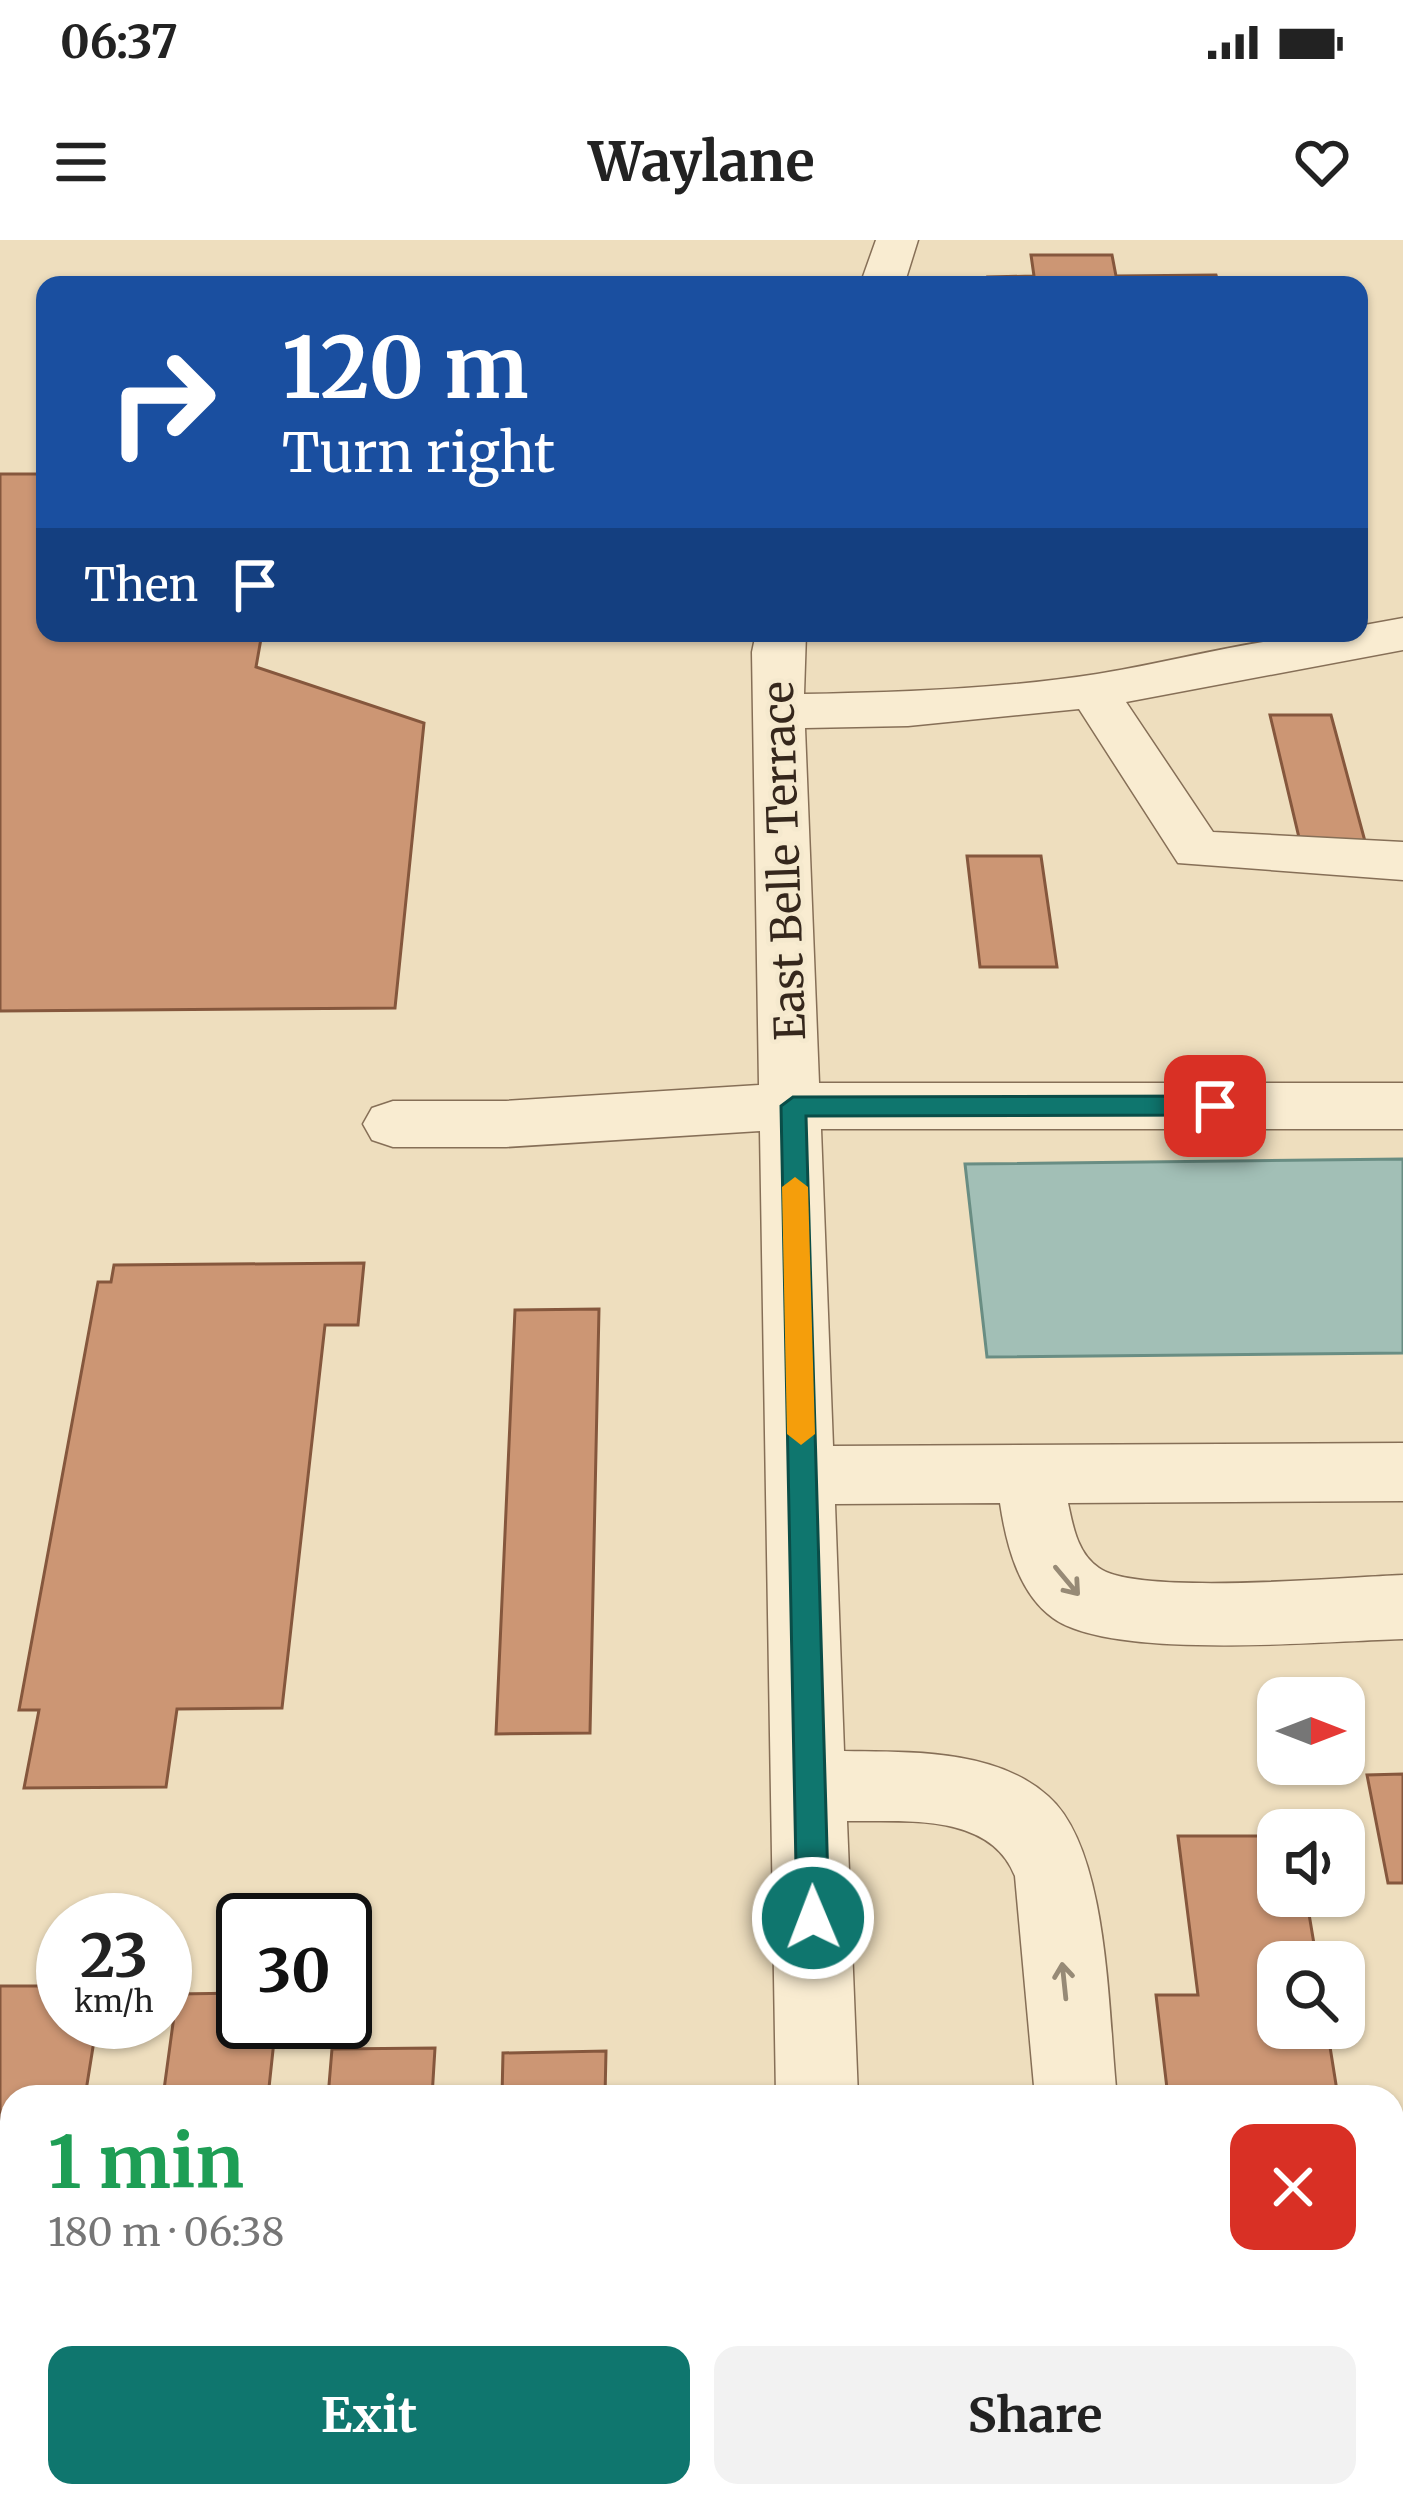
<!DOCTYPE html>
<meta charset="utf-8">
<style>
:root{--surface:#fff;--page:#f2f2f2;--text:#222;--muted:#767676;--accent:#0f766e}
body{margin:0;font-family:Merriweather,serif;background:var(--page);color:var(--text);height:100vh;display:flex;flex-direction:column;font-size:45px;white-space:nowrap}
*{box-sizing:border-box;margin:0}
p{font-size:39px;color:var(--muted)}
.icon{flex:none;width:66px;height:66px;fill:none;stroke:currentColor;stroke-width:2;stroke-linecap:round;stroke-linejoin:round}
.map{position:relative;flex:1;overflow:hidden}
.details{position:absolute;left:0px;top:1845px;width:1404px;height:423px;display:flex;flex-direction:column;background:var(--surface);border-radius:36px 36px 0 0;box-shadow:0 3px 9px #0004}
.details>*{flex:none}
.hud{position:absolute;left:36px;top:36px;width:1332px;height:366px;border-radius:24px;box-shadow:0 3px 9px #0004;background:#1a4fa0;color:#fff;overflow:hidden}
.needle{width:78px;rotate:90deg}
.tools{position:absolute;left:1257px;top:1437px;display:grid;gap:24px}
.tools a{display:grid;place-items:center;width:108px;height:108px;border-radius:24px;background:var(--surface);box-shadow:0 3px 9px #0004;font-size:60px}
.speed{position:absolute;left:36px;top:1653px;display:flex;gap:24px;font-size:60px;font-weight:700;text-align:center}
.speed>*{display:grid;place-content:center;width:156px;height:156px;border-radius:50%;background:var(--surface);box-shadow:0 3px 9px #0004;line-height:1}
.speed small{font-size:30px;font-weight:400}
.speed .limit{border:6px solid #111;border-radius:18px;background:#fff;color:#111}
.pin{position:absolute;display:grid;place-items:center;width:102px;height:102px;color:#fff;margin:-51px;border-radius:24px;box-shadow:0 6px 18px #0006}
.me{position:absolute;width:132px;margin:-66px;rotate:359deg;stroke-linejoin:round;filter:drop-shadow(0 0 9px #0008)}
.turn{display:flex;align-items:center;gap:42px;height:252px;padding:0 48px;font-size:54px}
.turn .icon{width:156px;height:156px;stroke-width:2.5}
.turn b{display:block;font-size:84px;line-height:102px}
.then{display:flex;align-items:center;height:114px;padding:0 48px;background:#0003;gap:24px;font-size:45px}
.round{display:grid;place-items:center;flex:none;width:126px;height:126px;border-radius:24px;background:var(--page)}
.summary{display:flex;align-items:center;justify-content:space-between;height:204px;padding:0 48px}
h1{font-size:72px;font-weight:700;line-height:90px;color:#1e9e55}
.primary-button{display:flex;gap:24px;margin-top:auto;padding:24px 48px}
.primary-button a{flex:1;height:138px;border-radius:24px;background:var(--accent);color:#fff;font-size:48px;font-weight:700;line-height:138px;text-align:center}
.primary-button a+a{background:var(--page);color:var(--text)}
.status{display:flex;justify-content:space-between;align-items:center;height:84px;padding:0 60px;background:var(--surface);direction:ltr}
.status svg{height:33px;fill:currentColor}
header{display:flex;justify-content:space-between;align-items:center;height:156px;padding:0 48px;background:var(--surface);font-size:54px;font-weight:700}
.map>svg:first-child{display:block}
</style>
<div class="status"><b>06:37</b><svg viewBox="0 0 49 12"><path d="M0 12V9h3v3zM5 12V6h3v6zM10 12V3h3v9zM15 12V0h3v12zM26 1h20v11H26zM47 4h2v5h-2z"/></svg></div>
<header><svg class="icon" aria-label="menu" viewBox="0 0 24 24"><path d="M4 6h16M4 12h16M4 18h16"/></svg>Waylane<svg class="icon" aria-label="heart" viewBox="0 0 24 24"><path d="M12 20l-8-8c-3-5 5-10 8-4 3-6 11-1 8 4z"/></svg></header>
<div class="map">
<svg width="1403" height="2267" viewBox="0 0 1403 2267">
<rect width="100%" height="100%" fill="#eedebe"/>
<path fill="#a2bfb6" stroke="#698d83" stroke-width="3" d="M1403,919V1113L987,1117L965,924Z"/>
<path fill="#cc9674" stroke="#85573d" stroke-width="3" d="M1031,15H1112L1116,36L1216,35L1219,45H990L988,37L1034,36Z
M0,234H45V393H262L256,427L424,483L395,768L0,771Z
M1270,475H1331L1366,605L1301,606Z
M967,616H1041L1057,727H980Z
M364,1023L358,1085H325L282,1468L177,1469L166,1547L24,1548L39,1470H19L98,1042H111L114,1025Z
M599,1069L590,1493L496,1494L515,1070Z
M1403,1534V1643H1388L1367,1535Z
M1178,1596H1278V1656H1306L1317,1722H1278V1788H1327L1338,1857H1168L1156,1755H1198Z
M0,1746H63V1782H97L85,1857H12V1972H0Z
M243,1753V1782H276L268,1857H163L177,1754Z
M435,1808L432,1857H328L332,1809Z
M606,1811L605,1857H502L503,1813Z
M0,2001H12V2100H0Z
M1392,2199L1403,2267H1215L1214,2256H1392Z
M112,2256H227L226,2267H111Z
M294,2256H409L408,2267H293Z
M485,2256H600V2267H485Z"/>
<g fill="none" stroke-linecap="round" stroke-linejoin="round">
<g stroke="#866f57" stroke-width="3">
<path id="minor" d="M876,0H918L904,45H860Z
M1403,378V410L1126,462L1213,592L1403,602V640L1178,623L1079,469L908,486L805,488L819,843H1403V889H821L833,1206L1403,1203V1261L1068,1263C1073,1286 1077,1313 1099,1328C1137,1356 1346,1337 1403,1335V1399C1327,1401 1112,1421 1053,1378C1018,1353 1006,1303 1000,1263L835,1264L844,1511C909,1512 996,1509 1048,1556C1110,1610 1108,1778 1117,1857H1035L1015,1636C990,1572 904,1582 847,1581L858,1857H776L760,891L506,907H393L372,900L363,884L372,868L393,861H506L759,845L752,412L756,393H806L804,454C901,452 1000,449 1097,434C1183,420 1271,393 1359,393V386Z
M781,2256H871V2267H781Z
M1074,2256H1164L1165,2267H1075Z"/>
</g>
<use href="#minor" fill="#f9ecd1" fill-rule="evenodd"/>
</g>
<defs><path id="oneway-shaft" d="M-6 0H5M1.5-3L5.5 0L1.5 3" fill="none" stroke-width="1.6" stroke-linecap="round" stroke-linejoin="round" transform="scale(3)"/></defs>
<g stroke="#978a76">
<use href="#oneway-shaft" transform="translate(1067 1341) rotate(50)"/>
<use href="#oneway-shaft" transform="translate(1064 1741) rotate(-96)"/>
</g>
<path fill="#0f766e" stroke="#0a4d48" stroke-width="3" d="M1215,856L1228,866L1215,875L806,876L829,1678L824,1690L813,1694L801,1690L797,1678L781,866L793,857Z"/>
<path fill="#f59e0b" d="M795,937L808,947L815,1194L801,1205L787,1194L782,947Z"/>
<g text-anchor="middle" dominant-baseline="central" stroke-width="9" stroke-linejoin="round" paint-order="stroke">
<g font-size="42" fill="#35271c" stroke="#f5e9ce">
<text transform="translate(784 621) rotate(-92)">East Belle Terrace</text>
</g>
</g>
</svg>
<div class="tools">
<a><svg class="needle" viewBox="-14 -14 28 28"><path d="M0-13l5 13h-10z" fill="#e53935"/><path d="M0 13l5-13h-10z" fill="#767676"/></svg></a>
<a><svg class="icon" aria-label="sound" viewBox="0 0 24 24"><path d="M4 9h4l5-4v14l-5-4H4zM17 9q2 3 0 6"/></svg></a>
<a><svg class="icon" aria-label="search" viewBox="0 0 24 24"><circle cx="10" cy="10" r="6"/><path d="M15 15l6 6"/></svg></a>
</div>
<div class="speed"><div>23<small>km/h</small></div><div class="limit">30</div></div>
<div class="pin" style="left:1215px;top:866px;background:#d93025"><svg class="icon" aria-label="arrive" viewBox="0 0 24 24"><path d="M6 21V4h12l-3 4 3 4H6"/></svg></div>
<svg class="me" style="left:813px;top:1678px" viewBox="-20 -20 40 40"><circle r="17" fill="#0f766e" stroke="#fff" stroke-width="3"/><path d="M0-11L8 9 0 5-8 9z" fill="#fff"/></svg>
<div class="hud">
<div class="turn"><svg class="icon" aria-label="right" viewBox="0 0 24 24"><path d="M7 20v-9h11M14 6l5 5-5 5"/></svg><div><b>120 m</b>Turn right</div></div>
<div class="then">Then<svg class="icon" aria-label="arrive" viewBox="0 0 24 24"><path d="M6 21V4h12l-3 4 3 4H6"/></svg></div>
</div>
<section class="details">
<div class="summary"><div><h1>1 min</h1><p>180 m · 06:38</p></div><a class="round" style="background:#d93025;color:#fff"><svg class="icon" aria-label="close" viewBox="0 0 24 24"><path d="M6 6l12 12M18 6L6 18"/></svg></a></div>
<div class="primary-button"><a>Exit</a><a>Share</a></div>
</section>
</div>
